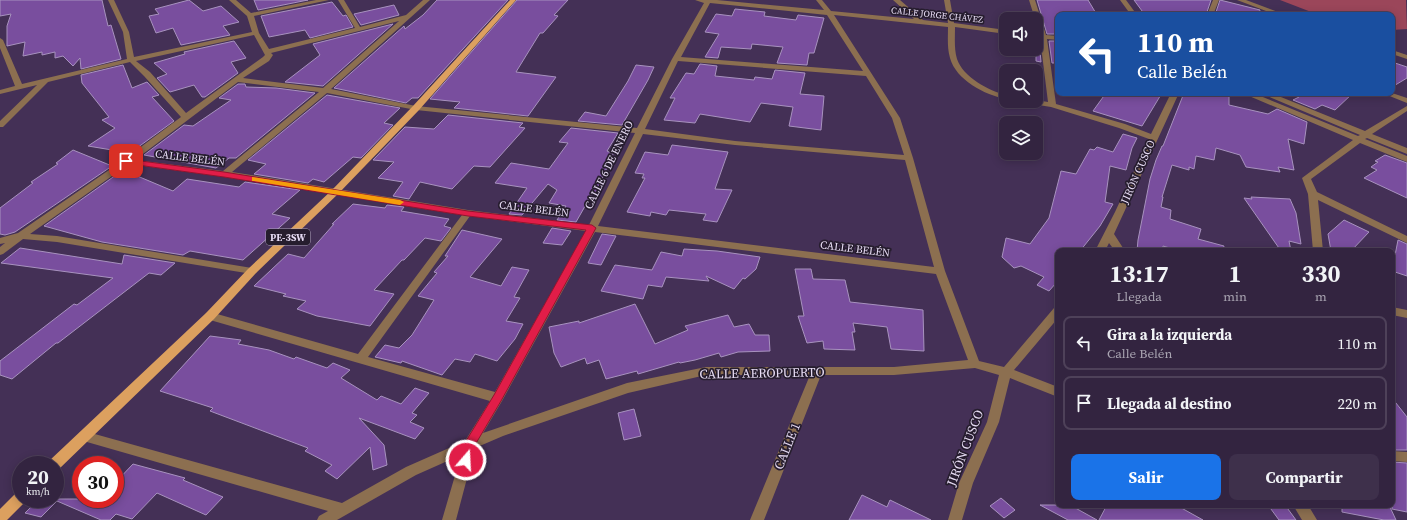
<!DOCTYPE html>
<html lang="es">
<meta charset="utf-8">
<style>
:root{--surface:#332440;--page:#3e304b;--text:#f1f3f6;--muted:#a9a4b1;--line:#4e4159;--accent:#1a73e8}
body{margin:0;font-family:"Source Serif 4",serif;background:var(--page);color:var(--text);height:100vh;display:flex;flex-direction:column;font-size:15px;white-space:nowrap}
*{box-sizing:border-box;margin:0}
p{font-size:13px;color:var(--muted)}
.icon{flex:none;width:22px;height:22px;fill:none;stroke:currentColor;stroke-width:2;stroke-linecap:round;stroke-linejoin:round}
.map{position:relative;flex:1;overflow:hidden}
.side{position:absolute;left:1055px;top:248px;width:340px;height:260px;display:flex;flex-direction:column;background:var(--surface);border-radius:8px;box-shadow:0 2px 10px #0003,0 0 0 1px var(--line)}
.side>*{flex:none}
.top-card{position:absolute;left:1055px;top:12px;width:340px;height:84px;border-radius:8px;box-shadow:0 2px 10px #0003,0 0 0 1px var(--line);background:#1a4fa0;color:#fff;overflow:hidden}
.tools{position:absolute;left:999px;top:12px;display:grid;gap:8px}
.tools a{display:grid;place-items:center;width:44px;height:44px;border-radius:8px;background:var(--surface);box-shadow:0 2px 10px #0003,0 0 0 1px var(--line);font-size:20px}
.speed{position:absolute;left:12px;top:456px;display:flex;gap:8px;font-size:20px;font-weight:700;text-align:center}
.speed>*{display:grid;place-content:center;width:52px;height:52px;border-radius:50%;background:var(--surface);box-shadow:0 2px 10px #0003,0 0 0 1px var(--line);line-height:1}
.speed small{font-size:10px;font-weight:400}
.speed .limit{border:6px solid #d22;background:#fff;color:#111}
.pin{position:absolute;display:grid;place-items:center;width:34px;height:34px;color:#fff;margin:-17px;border-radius:8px;box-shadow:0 2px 6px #0006}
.me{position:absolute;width:44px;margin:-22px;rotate:19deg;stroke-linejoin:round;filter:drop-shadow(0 0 3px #0008)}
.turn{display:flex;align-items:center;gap:14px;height:84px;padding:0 16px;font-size:18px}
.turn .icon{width:52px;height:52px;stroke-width:2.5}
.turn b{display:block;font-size:28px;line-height:34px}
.eta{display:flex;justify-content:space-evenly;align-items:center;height:68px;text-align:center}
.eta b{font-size:24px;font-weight:700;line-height:28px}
.primary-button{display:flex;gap:8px;margin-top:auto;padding:8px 16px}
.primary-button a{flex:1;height:46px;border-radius:8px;background:var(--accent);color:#fff;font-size:16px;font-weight:700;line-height:46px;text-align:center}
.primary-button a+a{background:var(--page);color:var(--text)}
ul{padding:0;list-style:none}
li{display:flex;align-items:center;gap:12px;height:54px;margin:0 8px 6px;padding:0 8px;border:2px solid var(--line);border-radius:8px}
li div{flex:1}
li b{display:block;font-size:15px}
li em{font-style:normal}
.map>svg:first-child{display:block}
</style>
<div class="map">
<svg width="1407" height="520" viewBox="0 0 1407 520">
<rect width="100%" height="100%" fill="#443056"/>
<path fill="#9b465a" d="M1280,0H1406L1407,29L1392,30V15H1319Z"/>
<path fill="#794e9e" stroke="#a892bf" d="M0,0H102L108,26L111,25L121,59L81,69L80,58L73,66L63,56L55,58V52L42,55V52L23,56L25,42L7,46V26L11,14L0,16Z
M189,0L203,11L221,6L239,22L223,26L230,35L181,45L173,28L156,33L149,16L159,14L155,9Z
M254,0H308L258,10Z
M437,0H508L418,98H412L406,103L334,88L404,26L405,29L423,15Z
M517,0H568L554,15L558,16L543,33H540L516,72L556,77L528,116L454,108L460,102L430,99Z
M1037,0H1088L1097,15H1058V21L1055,20L1057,34H1047Z
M1134,0H1211L1206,15H1145Z
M1220,0L1260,10L1259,15H1215Z
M332,2L343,16L346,15L353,27L310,38L305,30L269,37L261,16Z
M394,5L399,15L361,25L354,14Z
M735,9L765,12L764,16L796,20L798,15L824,18L814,53H809L807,65L777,63L783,47L752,44L751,49L721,47L718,58L705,57L719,34L705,32L716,14L732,16Z
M393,24L323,86L285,82L320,55L313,44Z
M1036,40H1039L1041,62L1036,61Z
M234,41L246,58L231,62L238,73L205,97H202L194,85L170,92L157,78L167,74L154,63L185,54L184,52Z
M1049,41H1058V63H1052Z
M1392,62L1407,67V78L1392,87Z
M700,64L717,66L715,76L754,80L755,77L772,79L775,70L805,73L800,94L824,96L821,130L789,126L793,107L761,103L750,122L700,114L695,123L664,120L675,98H670L686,73L694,74Z
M123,65L132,88L147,82L159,95L152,97L174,121L130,153L88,146L115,128L102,120L109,117L82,83L81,75Z
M636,65L654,67L648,80L622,125L578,121L585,112L606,116L628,81Z
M238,84H245L246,87L276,88L315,93L236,158H229L216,168L144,155L184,125L193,126L231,100L219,98Z
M1106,93H1162L1142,126L1093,111Z
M1184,93H1219L1229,95V105L1268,114L1277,109L1307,122L1304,144L1288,139L1294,170L1278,167L1280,172L1246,167L1240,155L1216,148L1214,160L1196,156L1194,169L1189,167V170L1172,165L1162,197H1163L1161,207L1171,210L1170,219L1201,229L1198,239L1224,246L1223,251H1180L1163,246V251H1137L1138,240L1150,179L1156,160L1162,146H1163Z
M1293,93H1353L1335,110L1322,105L1315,109L1293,100L1299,97L1293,95Z
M327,95L400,108L384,123L393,125L361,158L353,157L324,182L313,179L308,183L254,174L266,164L248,160Z
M448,115L523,123L519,127L525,128L490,167L474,166L452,189L420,182L409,199L393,196L403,182L378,178L394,162L373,160L405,127L434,129Z
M571,128L618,133L607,151L613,154L597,190L595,195L592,194L576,222L557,220L566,206L549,203L557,190L548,184L522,215L509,214L527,188L495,183L511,163L549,169L568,143L559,142Z
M1123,134L1137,138L1132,148L1126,170L1110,166L1105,202L1113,204L1100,226L1080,251H1058V284L1056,283L1049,291L1037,285L1044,277L1021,266L1014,268L1002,257L1006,238L1030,244L1049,218L1061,171L1076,174L1090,149L1094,150L1097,147L1113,152Z
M672,145L728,152L715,189L732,190L717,222L703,220L706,214L669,210L666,215L651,212L650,216L627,212L645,178H642L644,174L635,173L645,152L668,155Z
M73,150L112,166L15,232L5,235L0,234V208L33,183L31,182L58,164L56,163Z
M1385,155L1407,163V198L1364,178L1377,170L1371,167L1378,162L1375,161Z
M123,170L173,191L187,179L239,187L245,182L300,190L272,214L290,218L243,260L190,251L183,255L102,242L44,226Z
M1251,197L1290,199L1296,213L1301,244L1289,241L1291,251H1281L1244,198L1252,199Z
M353,204L385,208L387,205L404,207L401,211L449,219L444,226L451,228L441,241L425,238L404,260H402L374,290L394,294L370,326L317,316L297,309L306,301L283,296L286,294L254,286L288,254L304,258L334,224H332Z
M1344,220L1369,232L1351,251H1331L1328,234Z
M552,228L571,231L562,245L543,243Z
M462,230L502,239L470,277L501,286L512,267L529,270L514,297L520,298L506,321L523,324L515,339L497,361L475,354L470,362L455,359L442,375L402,361L401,363L375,357L385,345L399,348L412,335L434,300L418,296L437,273L434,272L448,256H445Z
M602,234L616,236L601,265L588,263Z
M1398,240L1407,244V276L1392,271Z
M20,248L122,264L124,255L175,263L161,275L149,273L58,343H56L12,379L0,375V361L74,304L77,305L113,278L1,263Z
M684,249L717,251L760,257L756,269L745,279L743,278L734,289L706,276L709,281L666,277L662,287L648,285L643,299L601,291L615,265L652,270L661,252L682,256Z
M795,269H811L813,279L845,280L850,302L923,310L924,351L891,349L887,327L853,323L855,332H852L855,350L824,349L823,341L807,343L798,316H804Z
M635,304L655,344L688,330L685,326L728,315L734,327L749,324L755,335H769L770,351L738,352L721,357L719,353L695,360L680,363L679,362L638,374L637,371L606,379L599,360L587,364L585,358L561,367L554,353L549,327L579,321V323Z
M210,336L241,340L238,344L269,350L294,359L296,357L327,368L333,363L350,370L341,378L377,400L381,396L401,404L415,388L429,393L412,413L417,415L410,422L424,428L415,439L359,418L384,445L387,465L373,470L370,447L337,479L325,471L332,465L305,451L308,448L210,411L213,408L160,391Z
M1392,398L1407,417V450H1392Z
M634,409L641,436L624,440L618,413Z
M1392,462L1407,463V512L1392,509Z
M133,464L185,478L183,480L223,497L206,515L157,493L132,519L116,514L110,520H101L57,501L41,517L25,513L39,499H115V483Z
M862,495L887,507L890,500L931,520H849Z
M1001,498L1015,510L1004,518L990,506Z
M1040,505H1070L1097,520H1068Z
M1107,505H1176L1203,520H1099Z
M1268,505H1285L1296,520H1279Z
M1342,505H1389L1396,520H1384L1342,512Z"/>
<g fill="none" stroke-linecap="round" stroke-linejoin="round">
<path fill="#8c6f50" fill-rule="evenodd" d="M108,0H114L129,32L134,57L252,32L247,16L229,0H236L251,13L316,0H329L254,16L259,33L269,49L355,28L338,0H344L360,27L406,15L423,0H430L331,89L416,106L637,128L672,59L704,3L695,0H717L824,10L816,0H822L831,11L914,19L893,0H900L923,20L948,23L944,0H950L954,23L1006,30V34L955,27C955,38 954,49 957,59C963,77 989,91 1006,95V99C985,95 956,80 950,58C947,48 948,37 948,27L834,15L900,118L913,158L945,271L979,361L1004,367L1054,308L1058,307V318L1014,370L1058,387V397L1010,378L999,422L973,483L962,520H948L959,483L987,422L999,375L975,368L894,375H821L764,520H750L810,375H706L628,393L503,436L475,448L456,520H442L461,455L416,475L337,520H317L319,516L328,511L80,440L78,436L80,432L84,431L342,503L406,467L465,441L490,401L210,320L206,319L205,316L206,313L210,312L358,354L462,215L225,177L129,164L30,234L57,236L252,268L257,271L256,273L252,274L57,242L23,239L3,254L0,255V247L5,243L0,244V238L18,233L122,161L181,117L144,76L130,62L48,82L3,127H0V121L37,85L0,94V90L15,86L0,48V38L3,40L22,84L127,59L123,32ZM710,3L827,15L863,71L681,57ZM399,21L323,88L243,78L269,61L273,55L271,53ZM254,35L265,55L263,57L186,113L150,72L136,61ZM678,61L866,76L892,118L904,155L735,141L645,129ZM238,82L319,92L223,171L135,160ZM327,93L416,110L635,133L589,225L468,210L232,172ZM643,134L735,145L905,160L934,267L598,226ZM470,216L586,231L495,392L368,357ZM595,232L936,274L968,360L894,367H706L627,383L483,433L502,401Z
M1029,0H1035L1046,35L1058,36V40L1047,39L1056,104L1125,124L1151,134L1171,93H1179L1114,234L1125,251H1115L1109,243L1105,251H1095L1115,212L1149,139L1119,128L1051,107L1026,103L1025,101L1036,100L1048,102L1040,38H1036V34H1039L1036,19H1035Z
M1120,0H1126L1137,15H1131Z
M1213,0H1219L1213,15H1207Z
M1237,0H1246L1286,15H1277Z
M1392,50L1407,55V59L1392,54Z
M1242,93H1253L1358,136L1360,135L1260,93H1271L1365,131L1407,106V111L1372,134L1407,148V154L1367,138L1365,139L1407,156V162L1360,143L1311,179L1317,192L1407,236V243L1318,200L1323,251H1313L1308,194L1302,178L1353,140Z
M1382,93H1392L1407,98V103Z
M1392,307L1407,310V318L1392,315Z
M1392,451L1407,452V462L1392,461Z
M1293,505H1308L1317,520H1302Z"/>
<path fill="#dca05f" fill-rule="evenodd" d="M510,0H516L419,110L338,194L256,273L214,319L59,469L55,470V465H48L49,461L206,313L248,269L332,190L413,106Z
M21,491V499H27L26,501L7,520H0V509L16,493Z"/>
</g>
<path fill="#e11d48" stroke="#92132f" d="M126,159L224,172L468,211L592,225L596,228L501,401L475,445L470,463L466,465L461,463L460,460L466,441L494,395L586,230L468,216L224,177L123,163V160Z"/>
<path fill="#f59e0b" d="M252,177L400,200L404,202L400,205L254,181H252Z"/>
<g text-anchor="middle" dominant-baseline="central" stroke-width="3.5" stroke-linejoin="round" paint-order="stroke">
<g font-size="9" fill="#e6dbf3" stroke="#261d2e">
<text transform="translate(937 15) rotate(6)">CALLE JORGE CHÁVEZ</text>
</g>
<rect fill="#261d2e" stroke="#aca2b8" stroke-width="1" x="266" y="229" width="44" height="16" rx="3"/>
<g font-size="10" font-weight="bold" fill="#e6dbf3">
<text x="288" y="237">PE-3SW</text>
</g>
<g font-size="11" fill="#e6dbf3" stroke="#261d2e">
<text transform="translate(190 158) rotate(7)">CALLE BELÉN</text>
<text transform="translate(609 165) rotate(-64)">CALLE 6 DE ENERO</text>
<text transform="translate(1138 172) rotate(-66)">JIRÓN CUSCO</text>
<text transform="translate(534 209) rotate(7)">CALLE BELÉN</text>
<text transform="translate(855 249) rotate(7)">CALLE BELÉN</text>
</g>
<g font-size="13" fill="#e6dbf3" stroke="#261d2e">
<text transform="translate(762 373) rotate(-1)">CALLE AEROPUERTO</text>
<text transform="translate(787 446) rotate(-68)">CALLE 1</text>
<text transform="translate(965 448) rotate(-69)">JIRÓN CUSCO</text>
</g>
</g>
</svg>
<div class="tools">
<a><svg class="icon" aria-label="sound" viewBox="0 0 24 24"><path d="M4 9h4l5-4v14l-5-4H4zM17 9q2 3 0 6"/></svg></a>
<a><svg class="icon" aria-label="search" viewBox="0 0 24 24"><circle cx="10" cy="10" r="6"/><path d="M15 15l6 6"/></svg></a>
<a><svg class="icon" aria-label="layers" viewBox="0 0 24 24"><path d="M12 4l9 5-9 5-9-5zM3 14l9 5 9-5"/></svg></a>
</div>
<div class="speed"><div>20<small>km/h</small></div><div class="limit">30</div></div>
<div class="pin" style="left:126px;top:161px;background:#d93025"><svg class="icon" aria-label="arrive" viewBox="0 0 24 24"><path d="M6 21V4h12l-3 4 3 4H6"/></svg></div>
<svg class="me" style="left:466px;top:460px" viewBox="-20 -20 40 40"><circle r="17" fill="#e11d48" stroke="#fff" stroke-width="3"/><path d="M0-11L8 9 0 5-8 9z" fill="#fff"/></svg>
<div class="top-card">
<div class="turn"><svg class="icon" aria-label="left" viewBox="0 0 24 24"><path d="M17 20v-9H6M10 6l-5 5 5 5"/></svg><div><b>110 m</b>Calle Belén</div></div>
</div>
<section class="side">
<div class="eta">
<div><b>13:17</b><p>Llegada</p></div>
<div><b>1</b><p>min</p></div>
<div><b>330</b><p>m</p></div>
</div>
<ul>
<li><svg class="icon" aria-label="left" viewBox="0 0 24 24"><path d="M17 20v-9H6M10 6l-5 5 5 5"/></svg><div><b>Gira a la izquierda</b><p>Calle Belén</p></div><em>110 m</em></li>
<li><svg class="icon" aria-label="arrive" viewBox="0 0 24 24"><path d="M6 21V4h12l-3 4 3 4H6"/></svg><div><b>Llegada al destino</b></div><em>220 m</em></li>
</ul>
<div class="primary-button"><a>Salir</a><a>Compartir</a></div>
</section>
</div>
